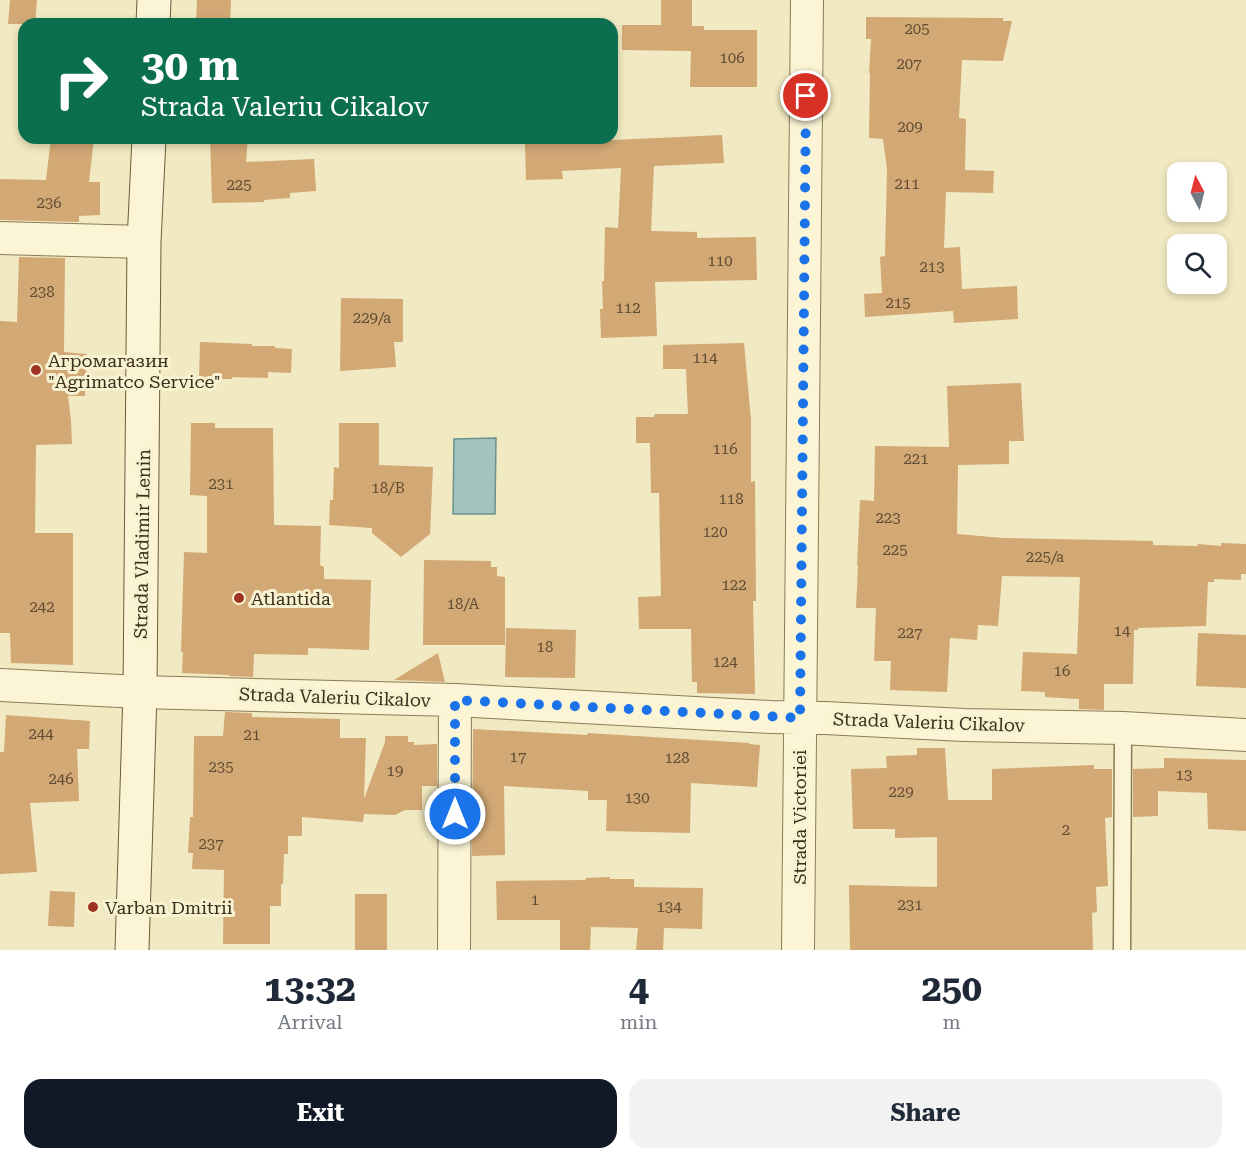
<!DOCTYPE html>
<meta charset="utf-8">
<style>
:root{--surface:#fff;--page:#f2f2f3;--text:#1f2937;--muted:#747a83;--accent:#111827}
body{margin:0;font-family:"Roboto Serif",serif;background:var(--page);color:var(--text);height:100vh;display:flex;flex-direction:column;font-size:22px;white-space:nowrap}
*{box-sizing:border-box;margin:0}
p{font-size:20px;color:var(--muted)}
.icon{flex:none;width:33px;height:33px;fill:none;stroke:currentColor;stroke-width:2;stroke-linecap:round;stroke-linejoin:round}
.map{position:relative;height:950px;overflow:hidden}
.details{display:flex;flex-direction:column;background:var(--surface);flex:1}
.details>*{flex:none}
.top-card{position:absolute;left:18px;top:18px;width:600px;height:126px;border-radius:18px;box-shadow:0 3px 9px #0003;background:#0b6e4f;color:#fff;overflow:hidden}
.needle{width:39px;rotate:353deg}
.fabs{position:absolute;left:1167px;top:162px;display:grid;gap:12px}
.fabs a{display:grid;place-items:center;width:60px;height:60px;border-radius:12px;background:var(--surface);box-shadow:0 3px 9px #0003;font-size:30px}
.pin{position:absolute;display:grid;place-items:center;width:51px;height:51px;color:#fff;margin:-26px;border:3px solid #fff;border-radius:50%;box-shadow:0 2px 6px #0007}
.me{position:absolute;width:66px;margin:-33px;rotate:0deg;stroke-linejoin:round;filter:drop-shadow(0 0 4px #0008)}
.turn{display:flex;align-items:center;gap:21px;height:126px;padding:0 24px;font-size:27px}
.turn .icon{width:78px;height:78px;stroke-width:2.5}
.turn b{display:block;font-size:42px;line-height:51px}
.eta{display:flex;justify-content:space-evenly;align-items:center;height:102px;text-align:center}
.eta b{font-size:36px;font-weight:700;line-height:42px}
.primary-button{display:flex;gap:12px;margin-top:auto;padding:12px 24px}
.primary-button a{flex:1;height:69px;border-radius:18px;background:var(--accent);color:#fff;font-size:24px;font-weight:700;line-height:69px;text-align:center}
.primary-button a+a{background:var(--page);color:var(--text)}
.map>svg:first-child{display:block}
</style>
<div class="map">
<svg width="1246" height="950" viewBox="0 0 1246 950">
<rect width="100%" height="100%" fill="#f1e9c1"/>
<path fill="#a4c3be" stroke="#6a928e" stroke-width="1.5" d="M496,438L495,514H453L454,439Z"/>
<path fill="#d2a875" d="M10,0H37L35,24H8Z
M197,0H231L230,24L196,22Z
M661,0H692V26H704V30H757V87H690L691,51L622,50V25H661Z
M866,17L1003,18V21H1012L1003,61L962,60L959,118L966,119L965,170L994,171L993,193L946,192L944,248L960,247L962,289L1017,286L1018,319L954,323L953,311L865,317L864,294L882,293L880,257L885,256L887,169L883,139L869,138L870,73H869L871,39H866Z
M722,135L724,163L654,166L651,231L697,232V238L756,237L757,280L655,282L657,336L601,338L600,309H603L602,281H604L605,227L618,228L621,168L562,171L563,179L526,180L525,144Z
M51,138H94L89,182H100V215L79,216V222L0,220V179L46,180Z
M210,138H248L246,162L314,159L316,191L290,193V198L264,200V202L212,203Z
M19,257L65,258L64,352L87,354L85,396H68L71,421L72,444L36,445L35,533H73V665L11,663L10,633H0V321L17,322Z
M341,298L403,299V342H394L396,367L340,371Z
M200,342L252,344V346H275V348L292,349L291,373L268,372V378L232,377V379H199Z
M744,343L751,420V482L755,481L756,601H753L755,694L697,693V682H692L691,629H639L638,597L661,596L659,493H651L650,443H636V417H654L655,414H688L686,369H663V345Z
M1021,383L1024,441H1009V464L958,465L957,534L1003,538L1153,541V545L1197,546L1198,544L1221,546V543L1246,544V574H1241V580L1214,579V582H1208L1206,626L1138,628V630H1134L1133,684H1104V710L1079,709V699L1045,697V692L1021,691L1023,652L1077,654L1080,577L1002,576L998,626L978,625L977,640L950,638L947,692L890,690L891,661H874L876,608H856L858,565H857L860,500L874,501L875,446L949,447L947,386Z
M191,423H215V428H273L274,525L321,526L320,565L324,567V579L371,580L369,650L308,648V655L254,654L253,677L229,676V675L182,673L183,652H181L184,552L207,553V496L190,495Z
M339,423H379V465L433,467L430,534L401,557L372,533V528L329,525L330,500H333L334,467L339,468Z
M424,560L491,561V567H497V576L505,577V645H423Z
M506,628L576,630L575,678L505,677Z
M1198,633L1246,635V688L1196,686Z
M438,653L445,682L394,680Z
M225,712L252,713V717L340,719V738H366L364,799L385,742V736H408V742H414V745L437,744V786H422V810H405L395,815L364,814L363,822L302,817V836H288V854H284L283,884H281V906H270V944H223L224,870L192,869L193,853H188L190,817H193L194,736H223Z
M6,715L90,721L89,749H77L79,801L30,803L37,872L0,874V752H4Z
M473,729L587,735L588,733L749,743V744L760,745L757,787L691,783L690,833L606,831L607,800H588V791L504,786L505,855L472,856Z
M917,748H945L948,800H992V769L1094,765V769H1112V817L1105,818L1108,886L1096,887L1097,912L1092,913L1093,950H850L849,885L937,887V837L895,838V829H853L851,769L887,768L886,756L917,755Z
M1164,758L1246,760V831L1208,829L1207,793L1158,791V816L1133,817V769L1164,768Z
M610,877V879H634V887L703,888L702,929L664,928L663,950H636L638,928L591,927L590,950H560V920H497L496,881L586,880L585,878Z
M50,891L75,892L74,927L48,926Z
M355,894H387V950H355Z"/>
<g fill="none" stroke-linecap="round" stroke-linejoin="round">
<g stroke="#8c7b57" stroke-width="19">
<path id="lane" d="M1122,950L1123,728"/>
</g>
<g stroke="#8c7b57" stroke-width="34">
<path id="street" d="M0,238L144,242
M0,685L140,692L455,700L770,717L825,718L964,725L1123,728L1246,735
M454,950L455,700
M798,950L807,0"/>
</g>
<g stroke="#6e5b3b" stroke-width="35">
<path id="secondary" d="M153,24L154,0
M132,950L140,692L144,242L149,138"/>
</g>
<use href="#lane" stroke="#fbf5d5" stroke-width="16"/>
<use href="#street" stroke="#fbf5d5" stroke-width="32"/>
<use href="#secondary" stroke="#fbf5d5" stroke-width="33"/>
</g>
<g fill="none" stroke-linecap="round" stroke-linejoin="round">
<path stroke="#1a73e8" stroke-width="10" stroke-dasharray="0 18" d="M455,814V700L800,718L806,96"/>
</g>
<g fill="#9f3323" stroke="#f8f2d1" stroke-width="2">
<circle cx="36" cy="370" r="6"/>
<circle cx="239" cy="598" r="6"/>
<circle cx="93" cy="907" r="6"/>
</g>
<g text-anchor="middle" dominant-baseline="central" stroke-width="6" stroke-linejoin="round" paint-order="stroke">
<g font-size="15" fill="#614d33">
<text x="917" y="29">205</text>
<text x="732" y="58">106</text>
<text x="909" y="64">207</text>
<text x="910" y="127">209</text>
<text x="907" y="184">211</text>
<text x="239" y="185">225</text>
<text x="49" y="203">236</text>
<text x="720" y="261">110</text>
<text x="932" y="267">213</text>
<text x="42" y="292">238</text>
<text x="898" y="303">215</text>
<text x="628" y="308">112</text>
<text x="372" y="318">229/a</text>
<text x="705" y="358">114</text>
<text x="725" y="449">116</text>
<text x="916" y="459">221</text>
<text x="221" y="484">231</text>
<text x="388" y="488">18/B</text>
<text x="731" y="499">118</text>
<text x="888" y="518">223</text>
<text x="715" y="532">120</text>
<text x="895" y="550">225</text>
<text x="1045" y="557">225/a</text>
<text x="734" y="585">122</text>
<text x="463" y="604">18/A</text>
<text x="42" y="607">242</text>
<text x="1122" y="631">14</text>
<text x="910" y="633">227</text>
<text x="545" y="647">18</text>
<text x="725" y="662">124</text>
<text x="1062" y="671">16</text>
<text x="41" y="734">244</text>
<text x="252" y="735">21</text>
<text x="518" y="757">17</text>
<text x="677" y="758">128</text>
<text x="221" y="767">235</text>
<text x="395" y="771">19</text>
<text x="1184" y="775">13</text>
<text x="61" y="779">246</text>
<text x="901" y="792">229</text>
<text x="637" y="798">130</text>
<text x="1066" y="830">2</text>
<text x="211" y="844">237</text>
<text x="535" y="900">1</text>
<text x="910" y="905">231</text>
<text x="669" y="907">134</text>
</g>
<g font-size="18" fill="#3b2f1d" stroke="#f8f2d1" text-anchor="start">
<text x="48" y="360">Агромагазин<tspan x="48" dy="21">"Agrimatco Service"</tspan></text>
<text x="251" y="598">Atlantida</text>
<text x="105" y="907">Varban Dmitrii</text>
</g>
<g font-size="18" fill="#3b2f1d" stroke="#f8f2d1">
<text transform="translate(142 544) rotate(-89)">Strada Vladimir Lenin</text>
<text transform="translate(335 697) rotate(2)">Strada Valeriu Cikalov</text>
<text transform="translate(929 722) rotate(2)">Strada Valeriu Cikalov</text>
<text transform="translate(799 817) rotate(-90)">Strada Victoriei</text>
</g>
</g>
</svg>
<div class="fabs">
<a><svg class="needle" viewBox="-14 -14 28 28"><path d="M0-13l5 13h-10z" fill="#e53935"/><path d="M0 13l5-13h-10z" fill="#747a83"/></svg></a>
<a><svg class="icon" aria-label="search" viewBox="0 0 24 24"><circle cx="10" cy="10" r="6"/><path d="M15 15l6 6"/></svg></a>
</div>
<div class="pin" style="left:806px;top:96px;background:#d93025"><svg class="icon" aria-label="arrive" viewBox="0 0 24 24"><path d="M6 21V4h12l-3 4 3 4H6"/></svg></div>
<svg class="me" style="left:455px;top:814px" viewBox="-20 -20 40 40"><circle r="17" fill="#1a73e8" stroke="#fff" stroke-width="3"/><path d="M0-11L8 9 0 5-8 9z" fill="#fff"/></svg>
<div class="top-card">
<div class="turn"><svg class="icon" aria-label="right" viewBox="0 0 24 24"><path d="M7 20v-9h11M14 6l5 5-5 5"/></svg><div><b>30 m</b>Strada Valeriu Cikalov</div></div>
</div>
</div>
<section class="details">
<div class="eta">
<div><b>13:32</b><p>Arrival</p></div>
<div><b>4</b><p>min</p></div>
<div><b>250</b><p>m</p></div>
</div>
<div class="primary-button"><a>Exit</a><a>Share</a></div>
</section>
